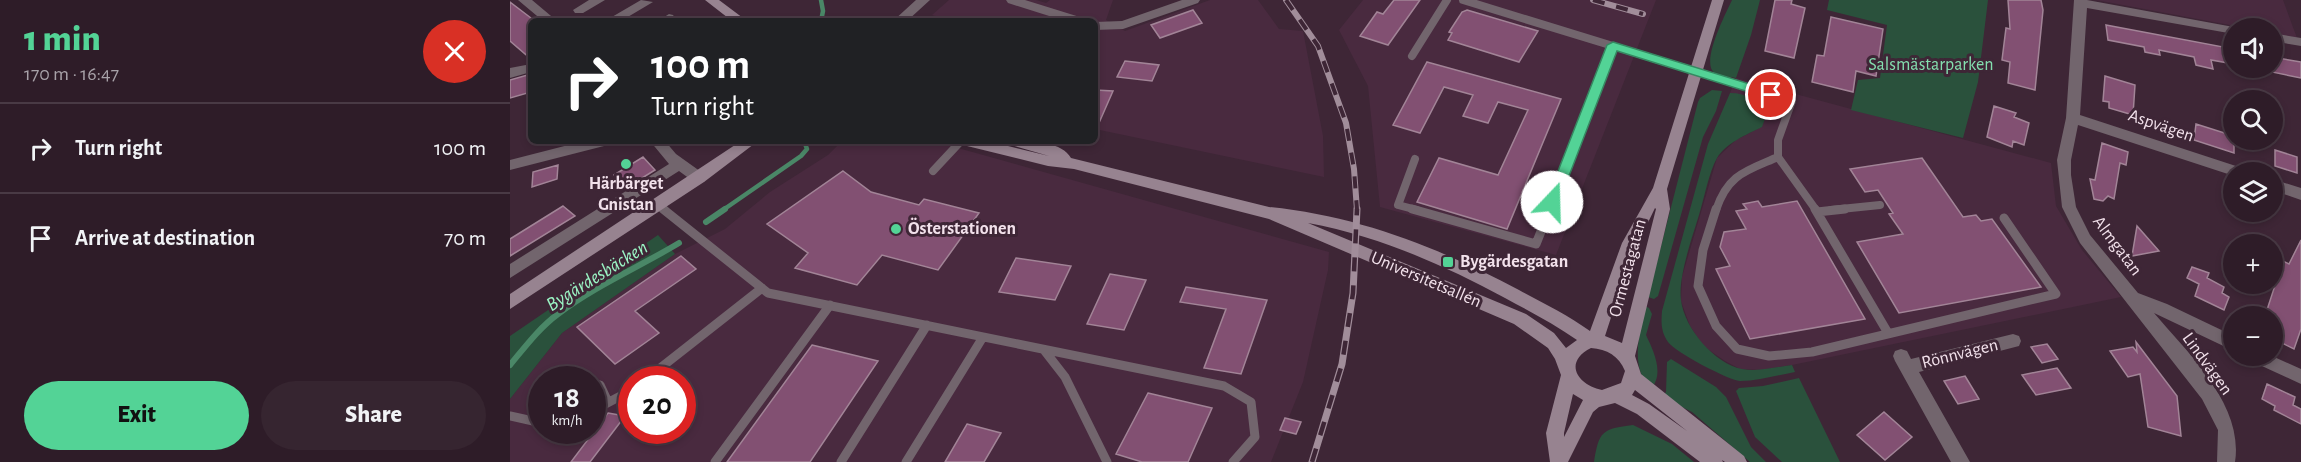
<!DOCTYPE html>
<meta charset="utf-8">
<style>
:root{--surface:#2e1c28;--page:#362530;--text:#f1f3f6;--muted:#a7a1a8;--line:#493a45;--accent:#53d396}
body{margin:0;font-family:"Alegreya Sans",sans-serif;background:var(--page);color:var(--text);height:100vh;display:flex;flex-direction:column;font-size:22px;white-space:nowrap}
*{box-sizing:border-box;margin:0}
p{font-size:20px;color:var(--muted)}
.icon{flex:none;width:33px;height:33px;fill:none;stroke:currentColor;stroke-width:2;stroke-linecap:round;stroke-linejoin:round}
.map{position:relative;flex:1;overflow:hidden}
.details{display:flex;flex-direction:column;background:var(--surface);width:510px}
.details>*{flex:none}
.guide{position:absolute;left:18px;top:18px;width:570px;height:126px;border-radius:9px;box-shadow:0 3px 9px #0003,0 0 0 2px var(--line);background:#202124;color:#fff;overflow:hidden}
.tools{position:absolute;left:1713px;top:18px;display:grid;gap:12px}
.tools a{display:grid;place-items:center;width:60px;height:60px;border-radius:50%;background:var(--surface);box-shadow:0 3px 9px #0003,0 0 0 2px var(--line);font-size:30px}
.speed{position:absolute;left:18px;top:366px;display:flex;gap:12px;font-size:30px;font-weight:700;text-align:center}
.speed>*{display:grid;place-content:center;width:78px;height:78px;border-radius:50%;background:var(--surface);box-shadow:0 3px 9px #0003,0 0 0 2px var(--line);line-height:1}
.speed small{font-size:15px;font-weight:400}
.speed .limit{border:9px solid #d22;background:#fff;color:#111}
.pin{position:absolute;display:grid;place-items:center;width:51px;height:51px;color:#fff;margin:-26px;border:3px solid #fff;border-radius:50%;box-shadow:0 2px 6px #0007}
.me{position:absolute;width:66px;margin:-33px;rotate:21deg;stroke-linejoin:round;filter:drop-shadow(0 0 4px #0008)}
.turn{display:flex;align-items:center;gap:21px;height:126px;padding:0 24px;font-size:27px}
.turn .icon{width:78px;height:78px;stroke-width:2.5}
.turn b{display:block;font-size:42px;line-height:51px}
.round{display:grid;place-items:center;flex:none;width:63px;height:63px;border-radius:32px;background:var(--page)}
.summary{display:flex;align-items:center;justify-content:space-between;height:102px;padding:0 24px}
h1{font-size:36px;font-weight:800;line-height:45px;color:var(--accent)}
.action{display:flex;gap:12px;margin-top:auto;padding:12px 24px}
.action a{flex:1;height:69px;border-radius:36px;background:var(--accent);color:#111;font-size:24px;font-weight:800;line-height:69px;text-align:center}
.action a+a{background:var(--page);color:var(--text)}
ul{padding:0;list-style:none}
li{display:flex;align-items:center;gap:18px;height:90px;padding:0 24px;border-top:2px solid var(--line)}
li div{flex:1}
li b{display:block;font-size:22px}
li em{font-style:normal}
main{display:flex;flex:1;min-height:0}
.map>svg:first-child{display:block}
</style>
<main>
<section class="details">
<div class="summary"><div><h1>1 min</h1><p>170 m · 16:47</p></div><a class="round" style="background:#d93025;color:#fff"><svg class="icon" aria-label="close" viewBox="0 0 24 24"><path d="M6 6l12 12M18 6L6 18"/></svg></a></div>
<ul>
<li><svg class="icon" aria-label="right" viewBox="0 0 24 24"><path d="M7 20v-9h11M14 6l5 5-5 5"/></svg><div><b>Turn right</b></div><em>100 m</em></li>
<li><svg class="icon" aria-label="arrive" viewBox="0 0 24 24"><path d="M6 21V4h12l-3 4 3 4H6"/></svg><div><b>Arrive at destination</b></div><em>70 m</em></li>
</ul>
<div class="action"><a>Exit</a><a>Share</a></div>
</section>
<div class="map">
<svg width="1791" height="462" viewBox="0 0 1791 462">
<rect width="100%" height="100%" fill="#3e2636"/>
<path fill="#492a3f" fill-rule="evenodd" d="M439,0H526L536,3L540,0H603L596,20L615,31L700,0H748L769,29L793,31L813,136L814,177L585,129V21H441L422,15Z
M853,0H1146L1046,255L870,207L858,86L829,30Z
M1586,0H1773L1787,38L1763,33L1762,28H1736Z
M1226,78L1541,163L1546,206L1572,250L1611,297L1282,365L1251,370L1230,369L1215,361L1193,346L1180,326L1171,301L1172,277L1207,158L1226,140L1251,127V105L1241,98L1220,93Z
M332,141H423L819,252L818,270L793,382L761,462H0V399L52,333L165,254L215,229L260,192L318,155ZM32,380H82V430H32ZM122,380H172V430H122Z"/>
<path fill="#2a513c" d="M1222,0H1250L1241,35L1226,78L1221,77L1215,80C1210,77 1203,74 1201,68C1196,52 1215,15 1222,0Z
M1319,0H1478L1468,82L1453,138L1341,110L1348,80L1370,78L1377,25L1317,10Z
M1202,90L1212,91L1206,111L1193,137L1154,275L1148,296L1144,299L1138,297L1188,102L1190,98Z
M1220,93C1237,93 1249,101 1256,116L1252,127C1236,135 1216,143 1207,158C1199,172 1194,199 1189,215C1182,238 1168,277 1171,300C1174,328 1205,364 1232,369C1249,372 1266,367 1282,365L1285,372C1268,375 1249,381 1230,381C1218,380 1165,352 1158,342C1151,332 1151,323 1152,311L1198,144Z
M148,235L165,254L52,333L0,399V336Z
M1135,306L1139,308L1142,314L1136,335C1143,350 1155,373 1141,389C1119,367 1130,333 1135,306Z
M1161,359L1206,387L1216,397L1241,447L1256,462H1240L1182,412L1152,397L1156,392L1157,362Z
M1289,378L1330,462H1272L1245,437L1226,391L1229,388L1253,386Z
M1123,425L1162,444L1184,462H1084C1089,431 1092,429 1123,425Z"/>
<g fill="none" stroke-linecap="round" stroke-linejoin="round">
<path stroke="#4a8767" stroke-width="4.5" d="M311,0L313,11L311,21
M213,210L291,156L297,149L294,141"/>
<path stroke="#4a8767" stroke-width="6" d="M196,222L215,209
M0,365C15,347 29,328 48,314C85,286 129,267 169,243"/>
</g>
<path fill="#825072" stroke="#a28497" stroke-width="1.5" d="M884,0H910L878,45L850,36L867,12L873,14Z
M1265,0H1282L1281,4L1295,8L1284,58L1255,51Z
M1498,0H1531L1533,10L1525,90L1498,83L1500,62L1492,60L1496,28L1500,29Z
M0,2L21,18V59L0,41Z
M683,10L692,23L650,38L641,25Z
M957,10L1028,31L1009,62L938,40L942,33L939,32L941,29L952,12Z
M1321,17L1373,29L1366,76L1346,71L1343,92L1302,82L1307,55L1314,56Z
M1596,25L1724,49V64L1701,60L1703,69L1686,65L1684,57L1649,50L1650,55L1635,52L1634,47L1598,40Z
M1762,57L1791,62V78L1762,72Z
M615,61L649,65L642,81L607,77Z
M917,62L1051,99L997,229L907,202L929,158L988,175L1018,110L988,102L978,123L953,116L963,95L934,87L910,133L883,125Z
M21,74V92L0,98V80Z
M1595,76L1625,85L1623,115L1599,108V102L1593,101Z
M585,90L603,91L585,132Z
M1484,106L1506,113L1504,117L1519,123L1514,145L1503,141L1502,147L1477,137Z
M1686,124L1724,136V153L1684,140Z
M1592,143L1618,152L1616,165L1610,163L1604,199L1598,196L1593,201L1584,199L1580,179L1585,180Z
M1765,150L1787,157V173L1765,166Z
M133,157L145,170L116,188L104,175Z
M1412,158L1453,217L1466,215L1471,221L1482,219L1531,287L1389,313L1347,242L1393,234L1379,214L1383,213L1368,190L1355,192L1340,169Z
M48,165L47,179L22,187L23,172Z
M333,171L361,192L409,205L414,199L469,213L428,270L372,255L347,285L285,268L298,253L257,224Z
M1248,201L1252,207L1287,201L1355,319L1240,339L1206,269L1220,266L1210,247L1214,232L1236,229L1226,211L1237,209L1233,204Z
M53,206L65,216L0,256V239Z
M1627,226L1649,251L1622,256Z
M1791,240V329L1784,349L1762,338V316H1755L1773,261L1779,264Z
M171,256L186,269L125,311L149,333L105,364L67,327Z
M506,258L561,266L545,300L489,292Z
M1682,267L1699,273L1697,278L1714,287L1712,293L1719,297L1714,310L1685,296L1689,284L1677,278Z
M600,274L636,280L614,330L577,324Z
M676,287L757,300L731,374L694,368L716,309L670,302Z
M1626,342L1667,396L1671,436L1638,427L1630,374L1618,377L1600,351L1623,347L1627,352Z
M1537,344L1548,359L1532,363L1521,347Z
M302,345L368,361L300,462H217Z
M1547,368L1561,388L1526,395L1512,375Z
M1455,376L1469,399L1448,404L1434,381Z
M1757,384L1785,397L1783,405L1791,409V424L1764,410L1765,406L1752,399Z
M638,393L702,408L678,462H632L606,454Z
M1374,412L1402,437L1375,460L1347,435Z
M98,413L115,416L80,462H61Z
M775,418L791,422L786,434L770,430Z
M457,424L491,433L474,462H435Z"/>
<g fill="none" stroke-linecap="round" stroke-linejoin="round">
<path stroke="#72656d" stroke-width="8" d="M953,0L1103,46L1039,210
M1103,46L1282,101L1268,140V157C1236,171 1218,174 1206,210
M902,56L937,0
M1268,157L1306,210
M905,159L888,205L907,210
M423,171L451,141
M148,205L155,210
M1321,210L1370,205"/>
<path stroke="#72656d" stroke-width="9" d="M153,209L258,293L714,386L741,402L745,437L723,462
M902,209L1026,244L1040,209
M1206,209L1193,250L1188,286L1206,326L1227,349L1259,356L1302,352L1546,294L1494,218
M1305,209L1378,333
M1307,212L1335,209
M534,350L555,377L597,462
M135,380L252,288
M82,386L90,385L98,402
M82,411L122,390
M0,416L32,423
M205,462L320,305
M331,462L417,325
M396,462L473,337"/>
<path fill="#72656d" fill-rule="evenodd" d="M8,0H22L47,21H33Z
M79,0H95L73,13H65L63,10Z
M131,0L143,2L111,21H95Z
M406,0H420L397,21H383Z
M496,0H515L573,18L575,21H555L498,3Z
M672,0H690L688,3L613,29L585,30V22L612,21Z
M1564,0H1577L1729,28H1724V34L1577,8L1570,115L1732,168L1734,172H1724V176L1568,125L1561,160V175L1566,207L1580,235L1628,293L1657,304L1724,336V351L1644,313C1678,353 1734,405 1725,462H1707L1708,430L1692,399L1570,243L1552,207L1547,160L1556,118Z
M159,14L163,15L165,18L163,21H148Z
M1762,33L1791,38V46L1762,41Z
M21,64V72L0,78V68Z
M74,141H101L94,146L0,170V160Z
M140,141H155L166,154L194,174L196,178L194,182H184L169,171L0,278V264L159,164Z
M1762,179L1791,188V200L1762,190Z
M1503,334L1509,336L1511,341L1509,346L1409,372L1460,462H1441L1385,361L1383,356L1385,351L1391,349L1397,351L1401,359Z
M1739,356H1762L1791,369V384L1741,361Z"/>
<path fill="#978390" fill-rule="evenodd" d="M195,0H209L237,21H222Z
M1202,0H1214L1157,189L1160,209L1125,356L1131,374L1234,456L1237,462H1215L1212,460L1213,462H1190L1127,414L1105,403L1089,407L1083,412L1058,462H1040L1036,433L1051,375L1045,359L1038,348L1004,324L759,219L564,169L538,166L457,146L450,141H478L539,156L501,145L499,141C517,141 551,140 561,158L759,207C849,216 929,248 1009,290C1033,303 1058,315 1080,331L1112,243L1143,188ZM1145,208L1146,209L1112,343L1095,336L1119,262ZM798,223C868,236 932,264 995,298C1019,311 1044,324 1067,340L1056,348L1044,333L1016,314ZM1081,348C1097,349 1109,356 1115,371L1111,383L1092,390C1067,385 1053,362 1081,348ZM1125,390L1177,431L1139,404L1122,395ZM1063,394L1073,400L1054,437V433Z
M231,141H248L194,182L0,309V294Z"/>
<g stroke="#a18d9a" stroke-width="6">
<path id="rail-far1" d="M776,0L808,46L836,123L844,169L847,210
M1083,0L1133,14"/>
</g>
<g stroke="#a18d9a" stroke-width="7">
<path id="rail" d="M802,462L832,364L843,293L847,209"/>
</g>
<use href="#rail-far1" stroke="#3e2636" stroke-width="4" stroke-dasharray="12" stroke-linecap="butt"/>
<use href="#rail" stroke="#3e2636" stroke-width="4.5" stroke-dasharray="14" stroke-linecap="butt"/>
</g>
<path fill="#53d396" stroke="#368962" stroke-width="1.5" d="M1103,42L1266,92L1267,95L1261,99L1107,51L1049,202L1047,205H1037L1036,202L1097,45Z"/>
<g fill="#53d396" stroke="#3e2636" stroke-width="2">
<circle cx="116" cy="164" r="6"/>
<circle cx="386" cy="229" r="6"/>
<rect x="932" y="256" width="12" height="12" rx="3"/>
</g>
<g text-anchor="middle" dominant-baseline="central" stroke-width="6" stroke-linejoin="round" paint-order="stroke">
<g font-size="18" fill="#84dfaf" stroke="#3e2636">
<text x="1421" y="65">Salsmästarparken</text>
</g>
<g font-size="18" fill="#f2e1eb" stroke="#3e2636">
<text transform="translate(1651 126) rotate(19)">Aspvägen</text>
<text transform="translate(1607 246) rotate(53)">Almgatan</text>
<text transform="translate(1118 268) rotate(-75)">Ormestagatan</text>
<text transform="translate(916 280) rotate(23)">Universitetsallén</text>
<text transform="translate(1450 354) rotate(-14)">Rönnvägen</text>
<text transform="translate(1697 364) rotate(54)">Lindvägen</text>
</g>
<g font-size="18" font-weight="bold" fill="#f2e1eb" stroke="#3e2636" text-anchor="start">
<text x="116" y="184" text-anchor="middle">Härbärget<tspan x="116" dy="21">Gnistan</tspan></text>
<text x="398" y="229">Österstationen</text>
<text x="950" y="262">Bygärdesgatan</text>
</g>
<g font-size="20" font-style="italic" fill="#9bf6c5" stroke="#3e2636">
<text transform="translate(87 276) rotate(-32)">Bygärdesbäcken</text>
</g>
</g>
</svg>
<div class="tools">
<a><svg class="icon" aria-label="sound" viewBox="0 0 24 24"><path d="M4 9h4l5-4v14l-5-4H4zM17 9q2 3 0 6"/></svg></a>
<a><svg class="icon" aria-label="search" viewBox="0 0 24 24"><circle cx="10" cy="10" r="6"/><path d="M15 15l6 6"/></svg></a>
<a><svg class="icon" aria-label="layers" viewBox="0 0 24 24"><path d="M12 4l9 5-9 5-9-5zM3 14l9 5 9-5"/></svg></a>
<a>+</a>
<a>−</a>
</div>
<div class="speed"><div>18<small>km/h</small></div><div class="limit">20</div></div>
<div class="pin" style="left:1261px;top:95px;background:#d93025"><svg class="icon" aria-label="arrive" viewBox="0 0 24 24"><path d="M6 21V4h12l-3 4 3 4H6"/></svg></div>
<svg class="me" style="left:1042px;top:202px" viewBox="-20 -20 40 40"><circle r="19" fill="#fff"/><path d="M0-13L10 11 0 6-10 11z" fill="#53d396"/></svg>
<div class="guide">
<div class="turn"><svg class="icon" aria-label="right" viewBox="0 0 24 24"><path d="M7 20v-9h11M14 6l5 5-5 5"/></svg><div><b>100 m</b>Turn right</div></div>
</div>
</div>
</main>
